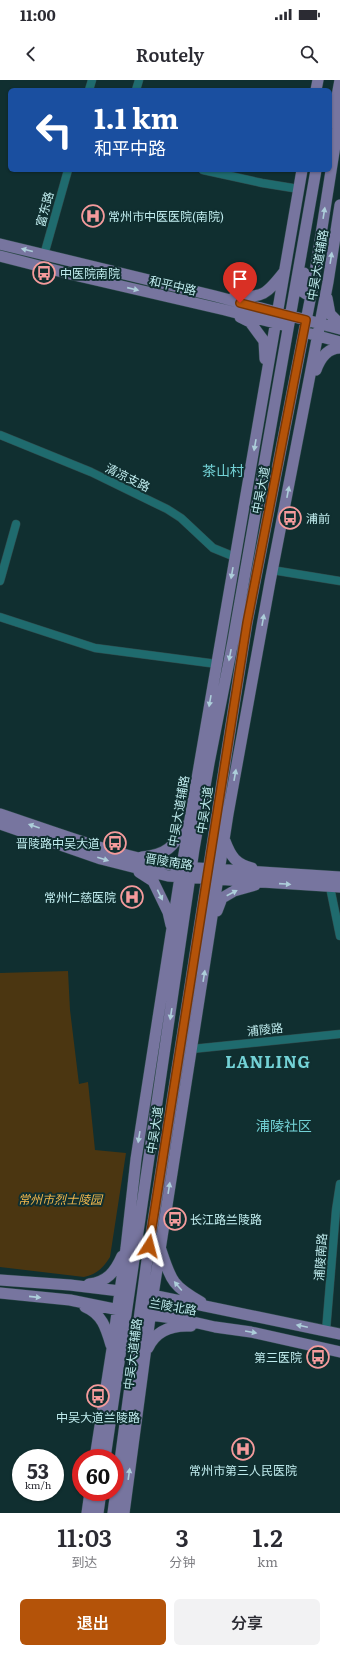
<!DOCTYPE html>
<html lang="zh">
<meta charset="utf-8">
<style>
:root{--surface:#fff;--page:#f2f2f3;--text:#2b2b33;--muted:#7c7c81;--accent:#b45309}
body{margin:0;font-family:Literata,"Noto Sans SC",serif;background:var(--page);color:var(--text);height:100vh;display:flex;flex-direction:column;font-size:15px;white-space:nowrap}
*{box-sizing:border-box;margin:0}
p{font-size:13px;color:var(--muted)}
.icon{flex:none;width:22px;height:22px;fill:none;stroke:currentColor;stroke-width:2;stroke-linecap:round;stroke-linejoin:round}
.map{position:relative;height:1433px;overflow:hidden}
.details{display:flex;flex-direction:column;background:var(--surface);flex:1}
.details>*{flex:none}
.guide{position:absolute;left:8px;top:8px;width:324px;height:84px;border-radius:6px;box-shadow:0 1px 3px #0004;background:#1a4fa0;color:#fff;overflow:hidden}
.speed{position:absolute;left:12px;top:1369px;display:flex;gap:8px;font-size:20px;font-weight:700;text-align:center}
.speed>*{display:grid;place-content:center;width:52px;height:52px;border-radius:50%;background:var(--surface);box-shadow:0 1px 3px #0004;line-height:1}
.speed small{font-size:10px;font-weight:400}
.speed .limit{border:6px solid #d22;background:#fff;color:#111}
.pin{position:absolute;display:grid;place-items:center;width:34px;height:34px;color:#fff;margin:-41px -17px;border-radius:50% 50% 50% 0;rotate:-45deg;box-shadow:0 0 4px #0007}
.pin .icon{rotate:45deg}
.me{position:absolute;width:44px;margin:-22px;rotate:9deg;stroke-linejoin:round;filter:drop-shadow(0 0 3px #0008)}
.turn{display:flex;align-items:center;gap:14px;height:84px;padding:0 20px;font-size:18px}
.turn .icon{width:52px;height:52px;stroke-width:2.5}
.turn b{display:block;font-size:28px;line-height:34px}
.eta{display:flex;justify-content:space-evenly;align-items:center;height:68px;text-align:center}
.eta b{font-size:24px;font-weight:600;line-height:28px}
.action{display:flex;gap:8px;margin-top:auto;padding:8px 20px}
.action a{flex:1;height:46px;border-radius:6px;background:var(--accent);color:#fff;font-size:16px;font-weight:600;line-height:46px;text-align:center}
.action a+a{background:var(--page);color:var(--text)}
.status{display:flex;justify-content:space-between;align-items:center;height:28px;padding:0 20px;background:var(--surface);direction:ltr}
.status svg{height:11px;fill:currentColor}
header{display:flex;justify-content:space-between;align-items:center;height:52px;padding:0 20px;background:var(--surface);font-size:18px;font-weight:600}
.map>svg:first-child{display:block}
</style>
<div class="status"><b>11:00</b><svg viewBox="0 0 49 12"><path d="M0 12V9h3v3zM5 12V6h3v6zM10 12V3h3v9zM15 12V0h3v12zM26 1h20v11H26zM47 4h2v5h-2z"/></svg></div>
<header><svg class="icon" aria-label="back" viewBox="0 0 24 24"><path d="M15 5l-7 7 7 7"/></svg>Routely<svg class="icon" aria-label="search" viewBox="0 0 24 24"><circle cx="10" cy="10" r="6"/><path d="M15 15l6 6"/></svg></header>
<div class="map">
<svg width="340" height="1433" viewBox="0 0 340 1433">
<rect width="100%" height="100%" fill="#102f30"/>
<path fill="#4b3611" d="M68,891L70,930L79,1004L88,1002L95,1070L126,1073L110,1177C103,1188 97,1194 84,1197L0,1187V893Z"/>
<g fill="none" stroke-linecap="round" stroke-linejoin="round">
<g stroke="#2e4a4b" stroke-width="9">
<path id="minor" d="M89,10L92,0
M136,10L139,0
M203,90L262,103L299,109
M44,175L68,90
M0,355L91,392L167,429L181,438L213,468L235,477
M272,490L340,501
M0,501L16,444
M0,537L95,568L217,584
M330,807L340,856
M192,969L340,954
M326,1251L336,1130L340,1104"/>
</g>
<g stroke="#2e4a4b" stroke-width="12">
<path id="major" d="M316,10L318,0
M332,43L340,0
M0,164L215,216L340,249
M0,176L74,195L225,230L283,245
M304,193L303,212L306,214L313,205
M234,217C264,217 266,215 284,192
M327,218L330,234L340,244
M240,237L250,242L264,261L265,279
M311,254L340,262
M316,290C320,279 327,268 340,268
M0,734C60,754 119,777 182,787L340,797
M0,744L101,779L168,796L340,807
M225,761C231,777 236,784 252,788
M142,777C166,775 174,767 185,746
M139,792L153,801L168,832L171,845
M217,831L222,818L234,811L255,805
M161,1170C171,1200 172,1206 201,1222
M0,1200L70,1205L128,1212
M89,1204C107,1202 115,1192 122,1176
M0,1213L70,1220L124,1231
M147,1214L340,1254
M85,1227C102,1234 106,1248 111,1265
M143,1234L180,1239L215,1247L251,1252L340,1272
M148,1268C156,1250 173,1245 191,1246
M95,1378L112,1269L126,1168L136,1079L180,797L302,90
M105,1378L194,769L209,683L233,561L316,90
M87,1433L90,1412
M98,1433L101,1412
M113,1433L147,1180L247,543L313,205L340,34
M124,1433L153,1215L228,734L270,502L328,202L340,125"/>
</g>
<use href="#minor" stroke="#1f6b6e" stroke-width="8"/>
<use href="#major" stroke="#77759f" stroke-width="11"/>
</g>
<defs><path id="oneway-solid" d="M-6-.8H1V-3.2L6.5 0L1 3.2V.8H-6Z"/></defs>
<g fill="#adceda">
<use href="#oneway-solid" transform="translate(324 133) rotate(-81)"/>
<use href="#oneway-solid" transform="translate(27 170) rotate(-166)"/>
<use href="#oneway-solid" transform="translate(331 178) rotate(-81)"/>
<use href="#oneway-solid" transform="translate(133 209) rotate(13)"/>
<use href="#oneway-solid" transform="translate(255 365) rotate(100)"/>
<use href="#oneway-solid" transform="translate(288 412) rotate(-79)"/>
<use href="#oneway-solid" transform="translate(232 493) rotate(100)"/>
<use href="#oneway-solid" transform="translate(263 540) rotate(-80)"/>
<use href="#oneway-solid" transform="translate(230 575) rotate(101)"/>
<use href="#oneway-solid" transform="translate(210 621) rotate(100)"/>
<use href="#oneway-solid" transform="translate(235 695) rotate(-80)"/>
<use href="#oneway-solid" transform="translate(34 746) rotate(-161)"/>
<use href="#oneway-solid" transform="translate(103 779) rotate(17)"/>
<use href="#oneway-solid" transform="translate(285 804) rotate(4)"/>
<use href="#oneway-solid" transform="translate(232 813) rotate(-27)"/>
<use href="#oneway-solid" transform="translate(160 815) rotate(64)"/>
<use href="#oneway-solid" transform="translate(204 896) rotate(-81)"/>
<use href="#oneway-solid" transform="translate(171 934) rotate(99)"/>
<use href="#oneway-solid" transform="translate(139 1057) rotate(99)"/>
<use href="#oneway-solid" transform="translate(169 1108) rotate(-81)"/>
<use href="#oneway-solid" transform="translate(178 1206) rotate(-130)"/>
<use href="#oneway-solid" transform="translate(35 1217) rotate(6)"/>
<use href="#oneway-solid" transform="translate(302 1246) rotate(-168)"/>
<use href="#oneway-solid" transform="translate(251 1252) rotate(10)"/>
<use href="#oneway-solid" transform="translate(129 1394) rotate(-82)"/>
</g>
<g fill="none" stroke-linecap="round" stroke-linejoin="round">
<g stroke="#753606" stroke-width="10">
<path id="route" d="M149,1166L247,543L306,240L240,223"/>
</g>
<use href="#route" stroke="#b45309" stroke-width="7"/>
</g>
<defs>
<g id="hospital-ring" transform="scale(1.15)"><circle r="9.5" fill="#102f30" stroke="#f59b9c" stroke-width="1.5"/><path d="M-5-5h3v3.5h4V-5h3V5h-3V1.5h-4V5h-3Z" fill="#f59b9c"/></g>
<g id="bus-ring" transform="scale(1.15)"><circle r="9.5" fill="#102f30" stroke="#f59b9c" stroke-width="1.5"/><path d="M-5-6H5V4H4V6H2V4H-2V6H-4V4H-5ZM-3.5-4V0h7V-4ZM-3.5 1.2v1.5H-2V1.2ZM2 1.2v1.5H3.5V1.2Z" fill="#f59b9c"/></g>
</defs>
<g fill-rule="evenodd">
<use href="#hospital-ring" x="93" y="136"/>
<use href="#bus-ring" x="44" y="193"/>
<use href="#bus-ring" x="290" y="438"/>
<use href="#bus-ring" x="115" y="763"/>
<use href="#hospital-ring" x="132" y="817"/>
<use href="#bus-ring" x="175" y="1139"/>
<use href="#bus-ring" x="318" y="1277"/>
<use href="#bus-ring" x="98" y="1316"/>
<use href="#hospital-ring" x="243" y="1369"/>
</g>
<g text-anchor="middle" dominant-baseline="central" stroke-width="4" stroke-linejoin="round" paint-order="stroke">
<g font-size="12" fill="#bfebed" stroke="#102f30">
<text transform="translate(44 129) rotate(-75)">富东路</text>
<text transform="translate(317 185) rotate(-80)">中吴大道辅路</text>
<text transform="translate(173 205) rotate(13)">和平中路</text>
<text transform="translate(128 397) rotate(26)">清凉支路</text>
<text transform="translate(260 410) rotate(-79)">中吴大道</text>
<text transform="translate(204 730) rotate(-81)">中吴大道</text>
<text transform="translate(178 731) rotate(-80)">中吴大道辅路</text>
<text transform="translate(169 781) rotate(9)">晋陵南路</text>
<text transform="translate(265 949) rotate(-6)">浦陵路</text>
<text transform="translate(154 1050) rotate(-81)">中吴大道</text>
<text transform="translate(320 1177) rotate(-86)">浦陵南路</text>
<text transform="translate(173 1226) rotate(10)">兰陵北路</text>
<text transform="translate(132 1274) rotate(-83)">中吴大道辅路</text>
</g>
<g font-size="12" fill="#bfebed" stroke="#102f30" text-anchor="start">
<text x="108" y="136">常州市中医医院(南院)</text>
<text x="60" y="193">中医院南院</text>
<text x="306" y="438">浦前</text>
<text x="100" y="763" text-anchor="end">晋陵路中吴大道</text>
<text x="116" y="817" text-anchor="end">常州仁慈医院</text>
<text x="190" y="1139">长江路兰陵路</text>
<text x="302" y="1277" text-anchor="end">第三医院</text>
<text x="98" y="1337" text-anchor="middle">中吴大道兰陵路</text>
<text x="243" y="1390" text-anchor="middle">常州市第三人民医院</text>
</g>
<g font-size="12" font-style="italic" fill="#f3b84e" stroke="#102f30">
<text x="60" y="1119">常州市烈士陵园</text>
</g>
<g font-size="14" fill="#73d2d6" stroke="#102f30">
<text x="223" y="390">茶山村</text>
<text x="284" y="1045">浦陵社区</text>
</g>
<g font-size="16" font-weight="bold" letter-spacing="1" fill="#73d2d6" stroke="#102f30">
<text x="268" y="981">LANLING</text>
</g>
</g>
</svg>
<div class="speed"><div>53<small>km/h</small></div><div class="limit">60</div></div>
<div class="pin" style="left:240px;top:223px;background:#d93025"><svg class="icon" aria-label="arrive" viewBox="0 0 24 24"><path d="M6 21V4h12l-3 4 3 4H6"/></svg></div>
<svg class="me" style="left:149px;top:1166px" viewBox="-20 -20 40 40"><path d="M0-17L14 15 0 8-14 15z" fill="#b45309" stroke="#fff" stroke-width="4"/></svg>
<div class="guide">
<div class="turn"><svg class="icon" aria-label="left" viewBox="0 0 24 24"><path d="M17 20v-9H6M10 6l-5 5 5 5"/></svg><div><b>1.1 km</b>和平中路</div></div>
</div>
</div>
<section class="details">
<div class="eta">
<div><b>11:03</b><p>到达</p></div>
<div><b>3</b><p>分钟</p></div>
<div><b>1.2</b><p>km</p></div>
</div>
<div class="action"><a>退出</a><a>分享</a></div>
</section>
